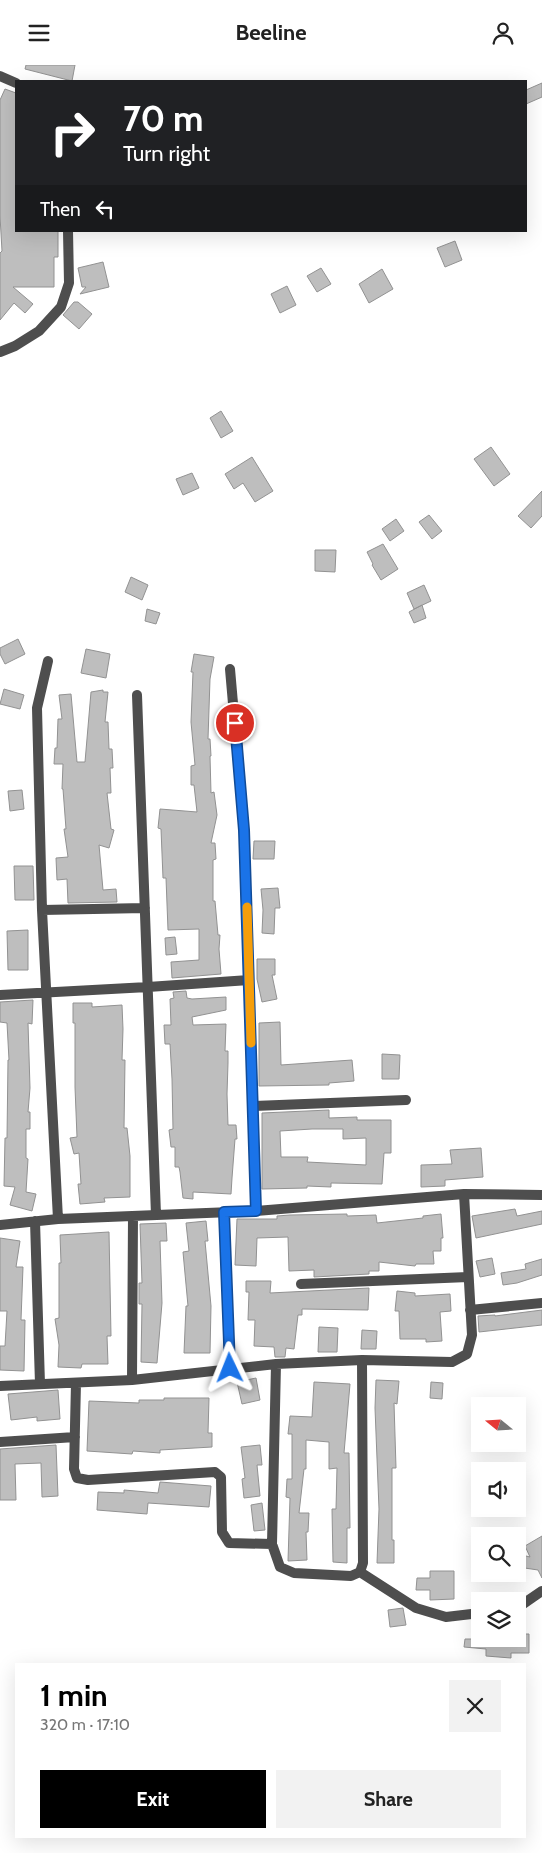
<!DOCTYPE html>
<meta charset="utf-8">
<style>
:root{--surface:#fff;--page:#f2f2f2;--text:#222;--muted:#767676;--accent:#000}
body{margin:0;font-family:Cabin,sans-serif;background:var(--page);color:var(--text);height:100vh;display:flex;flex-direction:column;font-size:19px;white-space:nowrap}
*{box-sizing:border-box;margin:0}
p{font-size:16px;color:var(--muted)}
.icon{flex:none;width:28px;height:28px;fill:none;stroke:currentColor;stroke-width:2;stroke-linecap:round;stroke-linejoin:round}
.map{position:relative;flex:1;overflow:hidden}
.details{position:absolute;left:15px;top:1598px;width:511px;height:175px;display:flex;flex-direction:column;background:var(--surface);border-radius:0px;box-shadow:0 5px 20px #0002}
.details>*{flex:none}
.banner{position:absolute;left:15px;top:15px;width:512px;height:152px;border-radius:0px;box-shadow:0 5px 20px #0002;background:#202124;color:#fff;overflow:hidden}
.needle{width:32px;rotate:288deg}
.buttons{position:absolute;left:471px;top:1332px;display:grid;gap:10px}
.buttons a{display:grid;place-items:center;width:55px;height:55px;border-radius:0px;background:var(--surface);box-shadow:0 5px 20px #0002;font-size:25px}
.pin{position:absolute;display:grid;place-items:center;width:42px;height:42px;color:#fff;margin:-21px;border:2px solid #fff;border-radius:50%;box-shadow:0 1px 5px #0007}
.me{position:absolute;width:55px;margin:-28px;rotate:358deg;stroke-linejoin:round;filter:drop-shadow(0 0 4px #0008)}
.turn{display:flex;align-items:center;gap:18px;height:105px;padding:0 25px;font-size:22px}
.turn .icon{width:65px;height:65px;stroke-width:2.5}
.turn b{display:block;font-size:35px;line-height:42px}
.then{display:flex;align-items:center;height:48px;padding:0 25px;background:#0003;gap:10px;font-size:19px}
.round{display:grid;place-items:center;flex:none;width:52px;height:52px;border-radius:0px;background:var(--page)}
.overview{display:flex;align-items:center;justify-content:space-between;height:85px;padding:0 25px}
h1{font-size:30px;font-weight:800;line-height:38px;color:var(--accent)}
.button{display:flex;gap:10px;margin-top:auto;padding:10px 25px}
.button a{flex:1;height:58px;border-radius:0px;background:var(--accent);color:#fff;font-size:20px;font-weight:800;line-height:58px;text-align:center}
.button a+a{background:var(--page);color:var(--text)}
header{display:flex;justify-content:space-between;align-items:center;height:65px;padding:0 25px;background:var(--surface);font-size:22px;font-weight:800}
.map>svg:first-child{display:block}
</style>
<header><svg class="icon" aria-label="menu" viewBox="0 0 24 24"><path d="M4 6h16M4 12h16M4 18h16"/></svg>Beeline<svg class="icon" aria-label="person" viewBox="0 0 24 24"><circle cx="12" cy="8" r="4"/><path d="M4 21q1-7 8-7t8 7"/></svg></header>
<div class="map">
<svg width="542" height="1788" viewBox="0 0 542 1788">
<rect width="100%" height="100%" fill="#fff"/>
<path fill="#bebebe" stroke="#929292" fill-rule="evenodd" d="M26,0H75L72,16L25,4Z
M542,18V32L526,39V25Z
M5,24L16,28V166H58V192H54V222H13L33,239L25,248L14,238L0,255V188L2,186L0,151V35Z
M455,176L462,195L445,202L437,183Z
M103,197L109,222L80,229L86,222H82L78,203Z
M321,203L331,219L317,227L307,211Z
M382,204L393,224L369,238L359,219Z
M287,221L296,240L280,248L271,229Z
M74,237H78L92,249L79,264L63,250Z
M221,346L233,366L221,373L210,353Z
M491,382L510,409L494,421L474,394Z
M252,392L273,426L255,437L243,418L234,424L225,409Z
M192,408L199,423L183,430L176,414Z
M542,426V451L531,463L518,451Z
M429,450L442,466L432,474L419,457Z
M396,454L404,466L390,476L382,464Z
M383,479L398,504L381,515L372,500L373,499L367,487Z
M315,485H336L335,507L315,506Z
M131,512L148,520L142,535L125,527Z
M424,520L431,536L414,544L407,528Z
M422,540L426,553L414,558L409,547Z
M147,544L160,548L156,559L145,556Z
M18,574L25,589L5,599L0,589V583Z
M86,584L110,589L106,613L81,608Z
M194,589L214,592L210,614L208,674H210L211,691H210L211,728L214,727L217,750L211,778H215L216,794L213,795V836H215L218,870H220L219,884L221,909L172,913L171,897L199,895V864L168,865L166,813H163L161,764L158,763L160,744L197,747L194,720H191V701L195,700L191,657L193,607H191Z
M4,624L24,630L20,644L0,639Z
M103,625V627H108L105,657H108L109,684H112L113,703H110L111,728H107L111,764L114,765L109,783L99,780L103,825L116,824L117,837L68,838L67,814L57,815L56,793L68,792L64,764H66L63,724H62L63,699H54L55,683H57L58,654H62L59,630L71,629L77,697H85L91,627Z
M22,725L24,744L10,746L8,726Z
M254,776H275L274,794H253Z
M14,801H33L34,835H15Z
M278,823L280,843H275L274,869L262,868L263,845L261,824Z
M28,865V905H8L7,866Z
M175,872L177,889L166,890L165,873Z
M257,894H275V910H272L277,934L262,937L257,914Z
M186,926L187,933L192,934L226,932V945L192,952L193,960L226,959L225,986H228V998L227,1029L228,1060H236L237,1074H235L232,1113L231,1129L193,1127V1134L183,1133L180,1107L179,1102H175V1082H171L169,1065L173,1064L172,1014L170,979H165L164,960H171L170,934L174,933L173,927Z
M33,935L32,959L28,958L30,1023L28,1047H30V1064H26V1093L28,1094L26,1127L36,1129L32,1146L10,1140L15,1122L4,1121L5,1073H7L8,995H9L7,958L0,957V937Z
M73,938H92V942L122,940L123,964L122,995H125L124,1063H127L130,1091V1132L104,1133L105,1137L80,1139L78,1119H81L79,1088L74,1089L70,1073L77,1072L75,1022V958H73Z
M280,957L281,1000L352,995L354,1016L329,1018V1020L259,1021V958Z
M382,989L400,990L399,1014H382Z
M329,1045V1053L357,1052V1055H391V1088H384L382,1119L331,1118V1122L307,1121V1123L262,1124V1048ZM312,1064H343V1074L366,1073V1100L307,1097L308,1092H281L280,1066Z
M481,1083L483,1112L445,1115V1121L421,1122V1100L452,1099L450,1085Z
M515,1144L517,1151L542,1146V1159L476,1173L472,1151Z
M347,1149V1151L376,1150L377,1158L423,1153V1151L441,1149L443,1173H441V1186H433L434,1199H416L415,1201L379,1197V1206H369V1209L314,1212V1205L289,1206L288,1172L257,1173L256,1201L235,1200L237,1154H277V1151L290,1150Z
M206,1156L208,1176H205L211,1241L210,1288H184L186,1241H188L183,1187L189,1186L186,1158Z
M166,1158L167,1176H160L162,1238L157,1298L141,1297L142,1239H139V1218H142L140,1159Z
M109,1167L111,1271H107L108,1299H82L81,1303L58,1302L59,1280L55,1254L59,1253V1198H61L60,1170Z
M0,1173L20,1176L16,1202H23L21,1255H25L24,1306L0,1305V1281H5L7,1246H0Z
M492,1193L495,1209L480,1212L476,1196Z
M542,1194V1210L517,1218L503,1220L501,1208L526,1204L525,1199Z
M246,1216H271L270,1228L369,1223L368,1245L302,1244V1250H298L294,1284L286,1283L285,1292H275L274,1282L254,1281L255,1255H248L249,1227H246Z
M397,1226L415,1228V1231L450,1229L451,1246L440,1247L442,1276L426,1277V1274H400L399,1246H395Z
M542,1245V1260L479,1267L478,1251L495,1250V1251Z
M319,1262L338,1263L337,1287H318Z
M362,1265L377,1266L376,1284H361Z
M256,1313L260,1335L242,1339L237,1317Z
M376,1315L399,1316L397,1339L394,1338L396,1403H392V1475H394V1498H377L379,1444L375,1343Z
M314,1317L350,1319L344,1388H349L350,1463H347V1498L333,1497L332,1444H336L337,1403L329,1404V1377L306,1375V1404H304L299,1448H309L308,1467H306L307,1495L288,1496L290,1433L286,1432L287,1414H292V1369H288L290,1351L312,1352Z
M431,1317L443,1318L442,1334L430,1333Z
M58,1325L60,1354L37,1356V1352L11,1355L8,1329Z
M164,1333H209L208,1368H212V1382L160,1385V1388L133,1386L132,1389L87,1386L89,1336L139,1338V1335H164Z
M56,1380L58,1431L42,1432L41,1398L15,1399L16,1435H0V1384Z
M260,1380L262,1400H257L260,1431L244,1433L242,1414L245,1413L241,1382Z
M160,1417L211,1421L209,1442L148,1438L147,1449L97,1445L98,1427L124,1428V1425L158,1428Z
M262,1438L265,1465L254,1466L251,1440Z
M542,1471V1513L538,1505L518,1502V1489L530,1492L525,1481Z
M430,1506H454V1534L430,1535V1525H416L417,1513H430Z
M403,1543L406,1560L390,1562L388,1545Z
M518,1569H529V1588H511V1593L486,1591V1584L464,1582L465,1574H518Z"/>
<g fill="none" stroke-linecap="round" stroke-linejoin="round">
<path stroke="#4e4e4e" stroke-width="10" d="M0,11L16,18
M0,287L15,281L39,266L61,242L69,218L68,166
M48,596L37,643L42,845L58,1154
M230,604L244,765L256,1146
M137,630L156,1150
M42,845L145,843
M0,930L148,922L249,915
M253,1041L406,1035
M224,1147L230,1303
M35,1156L40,1319
M0,1160L58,1154L256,1146L464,1129L542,1130
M301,1219L468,1212
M470,1245L542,1238
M276,1299L272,1479L280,1502L294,1508L351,1511L360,1507L363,1498L362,1295
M132,1315L133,1151
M76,1318L74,1404L77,1413L88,1415L215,1407L221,1412L222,1467L229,1478L272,1479
M0,1321L132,1315L276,1299L362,1295L452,1297L467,1289L472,1270L464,1129
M0,1377L75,1372
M360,1507L416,1543L446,1552L480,1548
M518,1541L523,1539L542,1526"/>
</g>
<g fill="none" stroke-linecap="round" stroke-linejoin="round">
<g stroke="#114b97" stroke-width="12">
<path id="route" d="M230,1303L224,1147L256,1146L244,765L235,658"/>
</g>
<use href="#route" stroke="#1a73e8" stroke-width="9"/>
<path stroke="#f59e0b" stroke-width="9" d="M247,842L251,978"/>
</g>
</svg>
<div class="buttons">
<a><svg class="needle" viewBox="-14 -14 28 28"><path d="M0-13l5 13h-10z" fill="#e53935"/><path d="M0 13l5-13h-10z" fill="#767676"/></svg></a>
<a><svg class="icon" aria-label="sound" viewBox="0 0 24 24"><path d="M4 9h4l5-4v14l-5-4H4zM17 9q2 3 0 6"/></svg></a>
<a><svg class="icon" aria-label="search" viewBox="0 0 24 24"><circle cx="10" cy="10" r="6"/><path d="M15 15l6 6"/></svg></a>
<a><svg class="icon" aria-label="layers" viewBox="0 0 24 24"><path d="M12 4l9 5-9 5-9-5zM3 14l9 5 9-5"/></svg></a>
</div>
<div class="pin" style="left:235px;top:658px;background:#d93025"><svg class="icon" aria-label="arrive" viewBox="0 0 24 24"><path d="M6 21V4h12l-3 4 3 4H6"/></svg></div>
<svg class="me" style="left:230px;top:1303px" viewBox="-20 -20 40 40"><path d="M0-17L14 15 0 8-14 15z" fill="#1a73e8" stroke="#fff" stroke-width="4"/></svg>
<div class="banner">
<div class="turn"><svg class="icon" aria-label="right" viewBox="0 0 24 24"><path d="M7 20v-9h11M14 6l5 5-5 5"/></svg><div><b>70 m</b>Turn right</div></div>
<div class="then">Then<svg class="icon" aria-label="left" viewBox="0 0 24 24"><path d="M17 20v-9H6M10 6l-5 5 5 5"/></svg></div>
</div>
<section class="details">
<div class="overview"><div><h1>1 min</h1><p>320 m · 17:10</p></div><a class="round"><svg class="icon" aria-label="close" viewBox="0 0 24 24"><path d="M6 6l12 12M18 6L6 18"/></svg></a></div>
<div class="button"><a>Exit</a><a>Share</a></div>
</section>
</div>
